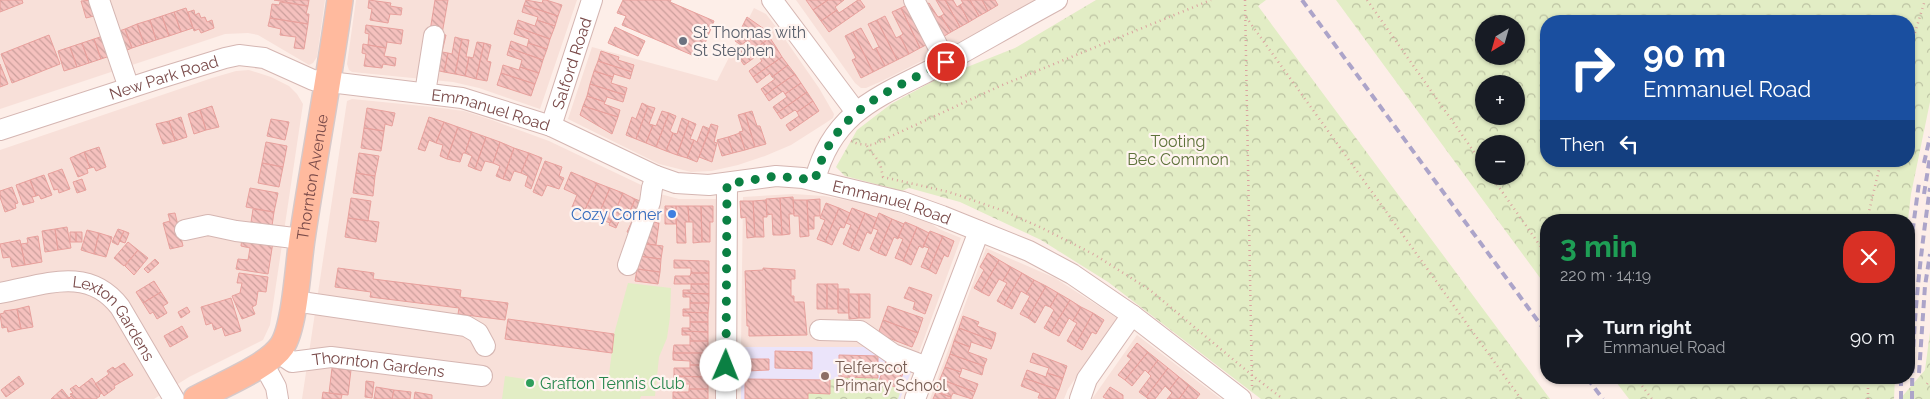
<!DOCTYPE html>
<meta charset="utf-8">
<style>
:root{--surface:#171b24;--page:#242831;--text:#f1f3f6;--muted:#9ea1a6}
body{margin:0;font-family:Raleway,sans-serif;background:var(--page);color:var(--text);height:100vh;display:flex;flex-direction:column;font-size:19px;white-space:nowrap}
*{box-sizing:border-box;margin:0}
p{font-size:16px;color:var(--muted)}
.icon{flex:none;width:28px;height:28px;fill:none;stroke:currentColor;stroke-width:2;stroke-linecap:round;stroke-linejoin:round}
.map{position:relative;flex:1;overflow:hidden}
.drawer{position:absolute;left:1540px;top:214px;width:375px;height:170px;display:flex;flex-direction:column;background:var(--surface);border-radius:20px;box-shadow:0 1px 4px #0004}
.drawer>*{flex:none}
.guide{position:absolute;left:1540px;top:15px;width:375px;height:152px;border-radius:20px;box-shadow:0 1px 4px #0004;background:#1a4fa0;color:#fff;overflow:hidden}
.needle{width:32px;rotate:217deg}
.tools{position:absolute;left:1475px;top:15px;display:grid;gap:10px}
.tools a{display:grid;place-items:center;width:50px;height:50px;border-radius:50%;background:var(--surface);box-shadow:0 1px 4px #0004;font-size:25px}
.pin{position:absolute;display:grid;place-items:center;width:42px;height:42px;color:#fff;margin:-21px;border:2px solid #fff;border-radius:50%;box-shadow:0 1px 5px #0007}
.me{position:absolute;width:55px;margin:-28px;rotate:1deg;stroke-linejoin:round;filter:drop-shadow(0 0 4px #0008)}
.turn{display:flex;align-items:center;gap:18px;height:105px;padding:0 20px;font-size:22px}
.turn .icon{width:65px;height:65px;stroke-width:2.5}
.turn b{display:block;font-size:35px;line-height:42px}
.then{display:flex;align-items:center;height:48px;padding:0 20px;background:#0003;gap:10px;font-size:19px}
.round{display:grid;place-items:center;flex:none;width:52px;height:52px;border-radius:20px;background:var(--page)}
.overview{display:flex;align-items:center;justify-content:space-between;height:85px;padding:0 20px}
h1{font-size:30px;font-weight:700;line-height:38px;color:#1e9e55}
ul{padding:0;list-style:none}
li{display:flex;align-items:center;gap:15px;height:75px;padding:0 20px}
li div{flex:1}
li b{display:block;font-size:19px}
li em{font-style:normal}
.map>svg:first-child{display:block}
</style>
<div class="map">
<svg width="1930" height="399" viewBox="0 0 1930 399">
<defs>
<pattern id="park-crowns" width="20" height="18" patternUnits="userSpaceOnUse" patternTransform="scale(1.25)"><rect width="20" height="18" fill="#e2edc5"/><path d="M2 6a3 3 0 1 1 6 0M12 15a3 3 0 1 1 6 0" fill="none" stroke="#bcc2a2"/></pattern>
<pattern id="building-back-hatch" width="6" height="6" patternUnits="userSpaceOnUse" patternTransform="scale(1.25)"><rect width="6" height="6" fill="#f5c1be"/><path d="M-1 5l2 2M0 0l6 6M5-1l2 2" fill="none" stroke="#cb9f9c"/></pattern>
</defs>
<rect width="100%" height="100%" fill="#fdeee8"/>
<path fill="#f8e0d9" d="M0,0H325L317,57L313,63L309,65L258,35L248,33L225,34L0,109Z
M356,0H577L540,109L479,88L453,82L352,72L349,70L347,64Z
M796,0H1037L993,25L882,81L866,88H861L855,83Z
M754,8L766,14L780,32L819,88L834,114L833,118L824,124L791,145L765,156L738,165L711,171L691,172L659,164L568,119L592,47L717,81Z
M249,70L271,77L289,86L297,94L303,104L270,325L263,340L189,377L154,399H0V150L212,78L236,71Z
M352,99L433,107L464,111L492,120L549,141L660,194L679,199H716L717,399H302L347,101Z
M793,194L824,196L873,205L929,222L939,229L961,238L915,363L871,347H741L743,197Z
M986,248L1055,278L1117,318L1068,389L1064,399H930Z
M1137,335L1221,399H1092Z"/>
<path fill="#ebe4fa" d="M741,347H871L915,363L900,399H741Z"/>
<path fill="#e2edc5" d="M628,283L671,288L670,317L667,338L659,357L655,396H641L640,399H502L505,376L607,391L614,334Z"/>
<path fill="url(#park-crowns)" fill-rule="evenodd" d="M1096,0H1266L1258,6L1550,399H1261L1108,282L1041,240L960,202L909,188L902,191L845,176L836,167L857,130L891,104L937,79L1015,48Z
M1336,0H1930V102L1911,194L1908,220H1546V286ZM1546,21H1909V161H1546ZM1484,24H1516V56H1484ZM1484,84H1516V116H1484ZM1484,144H1516V176H1484Z
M1930,332V399H1900L1925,370Z
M839,377L878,378L879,381L901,390L898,399H808V393H830V380Z
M1613,378H1895L1894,399H1629Z"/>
<path fill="url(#building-back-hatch)" stroke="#e8a19d" d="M0,0H22L23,3L0,12Z
M93,0L98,15L86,18L81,1Z
M274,0H309L308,6Z
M369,0L391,3L390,6L402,8L401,15L390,14L388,23L370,20L372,9L368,8Z
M435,0H448L442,34L430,31Z
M526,0L542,3L543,0H546L562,5L558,16L524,5Z
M623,0H671L670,2L714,21L699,58L622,25L626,16L617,13Z
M806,0H828L813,10Z
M828,0H844L835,7L837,10L821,21L813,10Z
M858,0H860L865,7L829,32L821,21L837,10L839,13Z
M936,0H945L960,27L951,32L941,16L944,14Z
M945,0H953L957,7L960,5L969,22L960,27Z
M961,0H970L979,16L969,22L960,5L963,3Z
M970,0H982L988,11L979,16Z
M982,0H995L998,5L988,11Z
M280,2L308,6L306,14H309L308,24L270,18L272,4L279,5Z
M929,3L938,17L941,16L951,32L941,38L923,6Z
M909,4L932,42L920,48L901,8Z
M524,5L558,16L555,26L537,20L538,17L522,12Z
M186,8L193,28L181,32L174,12Z
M901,8L920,48L909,54L900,36L903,34L892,12Z
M194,10L195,15L199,13L201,18L205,17L207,22L212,20L214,28L201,33L199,29L194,31L188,12Z
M174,12L181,32L169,36L162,16Z
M162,16L169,36L156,40L150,20Z
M885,16L896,38L900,36L909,54L897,60L877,20Z
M747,17L764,29L741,45L735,41Z
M270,18L308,24L304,49L294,48L296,37L280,35L281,29L268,26Z
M150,20L156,40L144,44L137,24Z
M518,20L535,26L537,20L555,26L550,39L516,27Z
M877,20L897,60L885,66L876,48L879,47L868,24Z
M137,24L144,44L132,48L125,29Z
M366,25L403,30L401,44L387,42L386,48L368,45L369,34L365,33Z
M516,27L550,39L547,49L528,43L529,39L514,34Z
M615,27L645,41L638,56L608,43Z
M861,28L873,50L876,48L885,66L873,72L853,32Z
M125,29L132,48L120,53L113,33Z
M764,29L770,38L740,59L736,53L750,43L748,40Z
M853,32L873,72L861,78L852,60L856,58L845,36Z
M439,34L446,35L442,52L448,53L444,72L431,69Z
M49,35L60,64L12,83L1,54Z
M106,35L113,55L101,59L94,39Z
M455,37L462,39L455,74L444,72L448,53L452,54Z
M770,38L776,47L760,58L758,55L744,65L740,59Z
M94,39L101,59L89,63L82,43Z
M462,39L469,40L466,57H469L465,76L455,74Z
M511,41L527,47L528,43L547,49L543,60L509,48Z
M477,42L484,43L476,79L465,76L469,57L473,58Z
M82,43L89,63L77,67L70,47Z
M484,43L491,45L487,61L491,62L487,81L476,79Z
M363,44L386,48L384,56L396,58L395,66L383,64L382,68L364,66L366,54L362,53Z
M70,47L77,67L64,71L58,51Z
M776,47L782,57L753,77L749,71L762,61L760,58Z
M509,48L543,60L539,73L520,67L522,60L507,55Z
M601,51L619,57L618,60L634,65L632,72L598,61Z
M782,57L788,65L772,77L770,73L757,83L753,77Z
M598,61L632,72L630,79L614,74L613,77L594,71Z
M0,64L8,84L0,87Z
M503,65L519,70L520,67L539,73L535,84L501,73Z
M788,65L795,74L765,95L761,89L775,79L772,77Z
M594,71L613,77L611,83L627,88L625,95L590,84Z
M501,73L535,84L531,96L497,85Z
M795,74L801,83L785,94L783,91L769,101L765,95Z
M801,83L807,92L777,113L773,107L787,97L785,94Z
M590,84L625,95L623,102L607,97L605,102L587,96Z
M807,92L813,101L797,112L795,110L781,119L777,113Z
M587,96L605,102L604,104L620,110L618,117L583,106Z
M813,101L819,111L790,131L786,125L799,116L797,112Z
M642,103L648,106L636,139L626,135L632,117L636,119Z
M212,106L219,127L206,130L200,110Z
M583,106L618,117L612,134L580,115Z
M648,106L655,108L649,124L653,125L646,143L636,139Z
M367,108L395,113L392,126L385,124L384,131L364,128Z
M200,110L206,130L194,134L188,114Z
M662,111L669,113L656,147L646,143L653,125L656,126Z
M752,111L757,126H760L766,144L755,147L745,113Z
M669,113L676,116L670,131L673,133L666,151L656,147Z
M745,113L755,147L745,150L739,132L743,131L738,115Z
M181,117L187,137L175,141L169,121Z
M429,117L444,122L436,143L429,140L425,151L418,149Z
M682,118L689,121L677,155L666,151L673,133L677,134Z
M271,119L289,122L285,140L267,136Z
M169,121L175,141L163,144L156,124Z
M689,121L696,124L690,139L694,140L687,158L677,155Z
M444,122L458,127L447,159L440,156L443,145L436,143Z
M711,124L718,126L714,142L717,143L712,162L699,157Z
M703,126L710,129L697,162L687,158L694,140L697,142Z
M458,127L472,132L465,153H463L460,162L447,159Z
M364,128L384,131L381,151L361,148Z
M472,132L486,137L475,169L468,166L472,156L465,153Z
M740,133L745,150L733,153L728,137Z
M486,137L500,142L493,163L485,161L481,171L475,169Z
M728,137L733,153L722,156L717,140Z
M266,142L287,146L283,167L262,163Z
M500,142L514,148L503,179L496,176L500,166L493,163Z
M99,147L106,167L96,171L94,167L90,168L84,152Z
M514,148L529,153L521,173L514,171L510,181L503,179Z
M84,152L90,168L87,169L88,173L78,177L70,158Z
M359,153L379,156L375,176L356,173Z
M529,153L542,158L531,189L525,186L528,176L521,173Z
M545,161L562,167L559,176L564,178L559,189L547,185L542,196L533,192Z
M262,163L283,167L279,187L258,183Z
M62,169L70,189L59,193L58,189L54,190L48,174Z
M571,172L597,183L584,212L572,207L577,195L564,189Z
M356,173L375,176L373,196L353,193Z
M44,175L52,195L41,199L39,195L36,196L30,180Z
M82,179L86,190L77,193L73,182Z
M30,180L36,196L32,197L34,202L23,205L16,185Z
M597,183L610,188L597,218L584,212Z
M12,187L18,203L15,204L16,208L5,212L0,197V191Z
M250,188L278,193L274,212L246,207Z
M610,188L623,193L610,223L597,218Z
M623,193L635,199L628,216L622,214L616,228L609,225Z
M793,197L794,214H789L790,234L782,235L780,198Z
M351,198L371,201L368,221L348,218Z
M780,198L782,235H773L772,214L767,215L766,199Z
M635,199L648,204L634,236L627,232L633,219L628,216Z
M820,199V216H814V229H808L807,200Z
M766,200L767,217H763L764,237H755L753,201Z
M793,200H807L809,236L800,237L799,216H794Z
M740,201H753L755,237L747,238L746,217L741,218Z
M826,203L839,208L825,242L817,239L825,220L820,218Z
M665,206H676V224H665Z
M676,206H688L689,222H685L686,243H677Z
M688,206H701L702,242L693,243V222H689Z
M701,206H713V222H710V242H702Z
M839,208L850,213L844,228L840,227L832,245L825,242Z
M852,208L865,213L851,248L843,244L851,225L846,223Z
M253,209L274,212L271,233L250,229Z
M175,213L183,246L170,249L163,223L170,221L168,214Z
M865,213L877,218L871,234L867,232L859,251L851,248Z
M879,213L892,219L878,253L870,249L878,230L873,228Z
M348,218L379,222L376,242L345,237Z
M892,219L904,224L898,239L894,237L886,256L878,253Z
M647,221L659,223L656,245L644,244Z
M905,222L917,227L903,261L895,258L903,239L898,237Z
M67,227L71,248L58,250L55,229Z
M917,227L929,233L923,248L919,246L911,265L903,261Z
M55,229L58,250L45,252L42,231Z
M118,229L124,231L118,245L112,242Z
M87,230L99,233L94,254L81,250Z
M124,231L129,233L125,243L119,241Z
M930,231L943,236L929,270L921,267L929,248L923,246Z
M70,232H76V242H70Z
M76,232H82V242H76Z
M99,233L112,237L106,257L94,254Z
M38,236L42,262L25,265L21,244L28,243L27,238Z
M943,236L954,241L948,257L944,255L936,274L929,270Z
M242,237L273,242L268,274L236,269L238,259L248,260L250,248L241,246Z
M20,240L25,265L12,267L10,257L3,258L0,244Z
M128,242L138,250L124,266L114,258Z
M640,243L663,246L661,259L639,256Z
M138,250L148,258L134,275L125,266Z
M988,253L999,260L981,292L974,288L984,270L980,267Z
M639,256L661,259L660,272L637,269Z
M155,259L159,263L148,273L144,269Z
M674,260L709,261V273H691V268H674Z
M999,260L1011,267L1003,281L999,279L989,296L981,292Z
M1011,267L1022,273L1004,305L997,301L1007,283L1003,281Z
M338,268L374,273L373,279L461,290L460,297L508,303L505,320L458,314L459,308L370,297L371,292L335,287Z
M763,268L795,270V279H791V296H794V302H804L807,335L749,336V326H747L745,271L763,270Z
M637,269L660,272L658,284L635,281Z
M239,273L268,277L266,292L258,291L256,305L252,307L255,314L242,319L232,296L240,293L242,283H237Z
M691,273H709V284H674L675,276H690Z
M1022,273L1034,280L1026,294L1021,291L1012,309L1004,305Z
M1034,280L1046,286L1028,318L1020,314L1030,296L1026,294Z
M154,281L161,292L143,303L136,292Z
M691,284H709V294L683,293V290H691Z
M817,284H827V309H817Z
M827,284H838V309H827Z
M1046,286L1058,293L1050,307L1045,305L1035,323L1028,318Z
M909,287L932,295L925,314L913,309L915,302L904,298Z
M838,289H849V313H838Z
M161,292L168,303L163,306L167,313L157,319L153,312L150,314L143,303Z
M683,293L709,294V303H690V297H683Z
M1058,293L1070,300L1051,332L1044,328L1054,310L1050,307Z
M848,294H859V318L849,319Z
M859,294H870V318H859Z
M231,298L241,331L225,336L222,327L214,330L212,323L206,325L201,307Z
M1070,300L1081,307L1073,321L1069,318L1059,336L1051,332Z
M690,303H709L708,313L683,312V309H690Z
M29,306L33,327L21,329L17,309Z
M888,306L923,318L918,333L883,320Z
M187,307L190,312L181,318L178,312Z
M1081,307L1093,313L1075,346L1067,341L1077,323L1073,321Z
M17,309L21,329L8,332L7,327L2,328L0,314L4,313V311Z
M683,312L708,313V322H690V316H683Z
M1093,313L1104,320L1096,334L1092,332L1082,350L1075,346Z
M963,316L979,322L977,326L996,333L994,341L959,328Z
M508,319L614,334L612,353L505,339Z
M883,320L918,333L912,347L878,334Z
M690,322H708V332L682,331V328H690Z
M182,326L188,337L170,347L164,336Z
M959,328L994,341L991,349L971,342L970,347L954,341Z
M682,331L708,332V341H690V335H682Z
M690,341H708V353H673L674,345H690Z
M954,341L970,347L968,352L987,359L984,366L950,354Z
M1137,343L1148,352L1125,380L1118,375L1131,359L1127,356Z
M775,351L812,352V369L775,368Z
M1148,352L1158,360L1148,373L1145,370L1132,386L1125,380Z
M673,353H708V365H690V361L673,360Z
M1033,353L1067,366L1063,378L1047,373L1049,368L1030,362Z
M950,354L984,366L982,375L962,368L961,372L945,367Z
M839,355L878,356V378L839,377Z
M746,359H769V370L747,371Z
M1158,360L1168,368L1146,397L1139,392L1151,376L1148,373Z
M886,361L900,365L899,368L904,370L898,388L879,381Z
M124,363L133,375L114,386L115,388L104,396L95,384L109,374L107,371L113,367L115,369Z
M690,365H708V377L674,376V368H690Z
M945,367L961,372L959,377L978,384L975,392L940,379Z
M332,368L351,370L348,395L329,393Z
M1168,368L1179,377L1169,390L1165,386L1155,399H1148L1146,397Z
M1027,370L1046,377L1047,373L1063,378L1059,390L1024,378Z
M19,376L24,384L6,397L1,390Z
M674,376L708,377V389H689L690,384H673Z
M1179,377L1189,385L1179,399H1167L1172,393L1169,390Z
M92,378L102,393L99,395L100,396L96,399H74L70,394L73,393L70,389L76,385L79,388Z
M1024,378L1059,390L1055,399L1038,398L1040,393L1021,386Z
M745,379L830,380V394L808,393V399H745Z
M940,379L975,392L972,399L953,393L951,397L936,392Z
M366,381L374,382L372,398L365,397Z
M1189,385L1200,394L1196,399H1179Z
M376,387L394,390L392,399H374Z
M1110,387L1123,395V399H1107L1103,397Z
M62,389L69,398L71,396L74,399H51Z
M689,389H708V399H673V392H689Z
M394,390L411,392L410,399H392Z
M323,392L342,395L341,399H322Z
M415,392L432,395V399H414Z
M936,392L951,397V399H933Z"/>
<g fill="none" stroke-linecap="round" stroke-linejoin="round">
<g stroke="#d5b6b2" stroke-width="22">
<g id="minor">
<path d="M99,0L129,88"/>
<path d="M772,0L856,112"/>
<path d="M914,0L946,62"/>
<path d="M425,93L434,36"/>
<path id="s1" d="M551,126L592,0"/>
<path id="s2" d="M0,130L157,79L225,58L239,55L264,58L313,80L462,98L551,126L656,176L676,183L709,185L776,176L803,178L903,202L942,216L1029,251L1072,274L1132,315L1241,399"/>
<path d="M815,180C834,106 888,94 948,61C984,41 1020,20 1057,0"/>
<path d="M185,230L208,225L236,231L302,239"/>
<path d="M628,265L650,202L652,188L656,176"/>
<path id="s3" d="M0,293C44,285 88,265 120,307L174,399"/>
<path d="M294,301L466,326L478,333L485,346"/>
<path d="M820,330L860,331L893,354L927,367"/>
<path id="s4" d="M277,352L292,362L331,357L482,376"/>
<path d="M263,363L276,387L278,399"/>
<path d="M726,399L727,184"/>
<path d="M915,399L979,231"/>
<path d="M1080,399L1087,379L1132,315"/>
</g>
</g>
<g stroke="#d7c9c9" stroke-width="28">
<g id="major">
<path id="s5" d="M196,399C219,386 268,367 282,346C295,327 298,265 302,239C314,159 329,80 340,0"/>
</g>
</g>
<path stroke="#daa3a0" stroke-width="2.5" stroke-dasharray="1 4" stroke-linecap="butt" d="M1245,0L1252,386
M1367,0L1484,166
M1246,17L1521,399
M1909,52L1925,0
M851,141L858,144L872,145L1000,86L1211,0
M867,146L880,163L883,177L949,192L1004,211L1044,229L1095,255L1150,290L1253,376L1283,399
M1491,176L1546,254
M1867,220L1881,161
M1636,378L1652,399
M1927,384L1930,380
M1868,399V378"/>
<use href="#minor" stroke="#fff" stroke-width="20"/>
<use href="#major" stroke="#ffba9e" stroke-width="25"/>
<path stroke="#aca4c9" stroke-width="4" stroke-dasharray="8 5" stroke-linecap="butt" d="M1302,0L1546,332
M1924,163L1930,137
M1924,194L1930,157
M1909,257L1919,183
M1919,373L1925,286L1930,254
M1587,378L1603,399
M1901,399V378
M1912,399C1912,328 1920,258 1930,188"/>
</g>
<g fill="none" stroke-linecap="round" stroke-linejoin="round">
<path stroke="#0b8043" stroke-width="9" stroke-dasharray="0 16.2" d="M726,366L727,184L776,176L815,180C833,110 887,92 946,62"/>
</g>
<circle fill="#6b7280" stroke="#fff4f0" stroke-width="2" cx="683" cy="41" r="5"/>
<circle fill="#3f7fe0" stroke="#fff4f0" stroke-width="2" cx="672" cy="214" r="5"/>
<circle fill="#8d6e63" stroke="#fff4f0" stroke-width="2" cx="825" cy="376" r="5"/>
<circle fill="#2e9e5b" stroke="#fff4f0" stroke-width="2" cx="530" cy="383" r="5"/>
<g text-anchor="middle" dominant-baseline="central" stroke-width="4.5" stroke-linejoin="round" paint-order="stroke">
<g font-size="16" fill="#5b616d" stroke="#fff4f0" text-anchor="start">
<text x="693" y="32">St Thomas with<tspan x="693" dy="18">St Stephen</tspan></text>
</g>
<g font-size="16" fill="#7a4b4a" stroke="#fff4f0">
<text stroke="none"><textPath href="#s1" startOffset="66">Salford Road</textPath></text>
<text stroke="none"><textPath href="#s2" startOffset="172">New Park Road</textPath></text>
<text stroke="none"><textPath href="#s2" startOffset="510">Emmanuel Road</textPath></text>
<text stroke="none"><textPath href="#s5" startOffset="274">Thornton Avenue</textPath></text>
<text stroke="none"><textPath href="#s2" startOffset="930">Emmanuel Road</textPath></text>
<text stroke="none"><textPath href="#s3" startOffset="132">Lexton Gardens</textPath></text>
<text stroke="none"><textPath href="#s4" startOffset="105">Thornton Gardens</textPath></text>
</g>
<g font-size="16" fill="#5f733b" stroke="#fff4f0">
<text x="1178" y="141">Tooting<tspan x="1178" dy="18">Bec Common</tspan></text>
</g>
<g font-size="16" fill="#366cbe" stroke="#fff4f0" text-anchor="end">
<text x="662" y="214">Cozy Corner</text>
</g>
<g font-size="16" fill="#785e54" stroke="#fff4f0" text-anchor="start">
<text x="835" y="367">Telferscot<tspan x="835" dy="18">Primary School</tspan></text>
</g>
<g font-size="16" fill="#27864d" stroke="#fff4f0" text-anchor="start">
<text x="540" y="383">Grafton Tennis Club</text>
</g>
</g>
</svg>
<div class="tools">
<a><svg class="needle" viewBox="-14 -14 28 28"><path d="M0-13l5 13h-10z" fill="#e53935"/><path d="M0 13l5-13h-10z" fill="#9ea1a6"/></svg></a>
<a>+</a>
<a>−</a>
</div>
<div class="pin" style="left:946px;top:62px;background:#d93025"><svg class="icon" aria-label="arrive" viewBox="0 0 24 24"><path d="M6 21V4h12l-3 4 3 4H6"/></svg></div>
<svg class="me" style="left:726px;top:366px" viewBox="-20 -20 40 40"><circle r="19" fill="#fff"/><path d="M0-13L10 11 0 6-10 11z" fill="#0b8043"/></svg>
<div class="guide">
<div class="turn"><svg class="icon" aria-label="right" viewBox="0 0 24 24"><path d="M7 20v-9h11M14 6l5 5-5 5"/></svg><div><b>90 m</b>Emmanuel Road</div></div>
<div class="then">Then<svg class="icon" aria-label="left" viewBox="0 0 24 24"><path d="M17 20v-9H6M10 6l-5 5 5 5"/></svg></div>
</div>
<section class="drawer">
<div class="overview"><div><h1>3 min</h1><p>220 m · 14:19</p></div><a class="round" style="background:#d93025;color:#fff"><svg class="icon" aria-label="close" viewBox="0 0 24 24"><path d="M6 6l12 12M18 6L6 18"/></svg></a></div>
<ul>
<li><svg class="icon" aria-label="right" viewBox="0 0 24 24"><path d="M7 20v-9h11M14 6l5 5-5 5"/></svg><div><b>Turn right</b><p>Emmanuel Road</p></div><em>90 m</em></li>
</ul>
</section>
</div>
